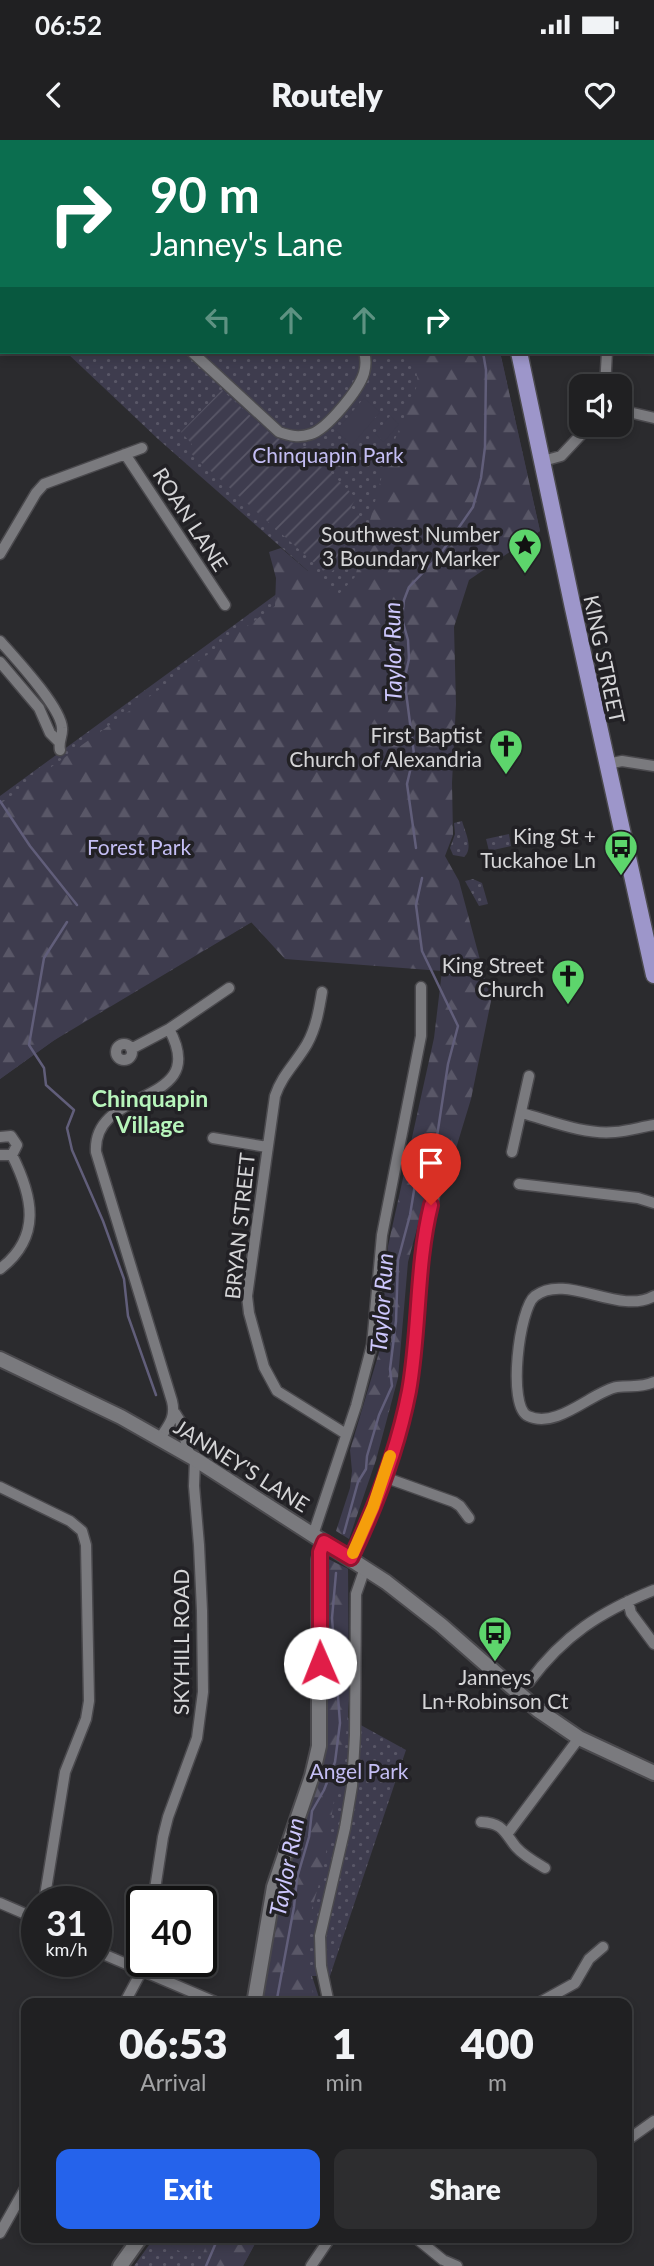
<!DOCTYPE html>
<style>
:root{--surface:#202022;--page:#2d2d2f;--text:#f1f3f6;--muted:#a2a3a5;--line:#3d3e40;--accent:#2563eb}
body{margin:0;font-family:Lato,sans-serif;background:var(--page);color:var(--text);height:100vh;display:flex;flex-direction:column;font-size:26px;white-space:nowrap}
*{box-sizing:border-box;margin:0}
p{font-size:23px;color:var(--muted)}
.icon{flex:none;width:38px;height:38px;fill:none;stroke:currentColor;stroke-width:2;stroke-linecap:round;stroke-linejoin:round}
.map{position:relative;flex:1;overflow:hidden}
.side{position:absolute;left:21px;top:1858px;width:611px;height:245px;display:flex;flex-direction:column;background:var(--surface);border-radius:14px;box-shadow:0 4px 10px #0003,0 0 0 2px var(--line)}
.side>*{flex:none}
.guide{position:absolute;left:0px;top:0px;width:654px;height:214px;box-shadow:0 4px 10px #0003,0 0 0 2px var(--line);background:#0b6e4f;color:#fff;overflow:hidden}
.tools{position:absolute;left:569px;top:234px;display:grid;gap:14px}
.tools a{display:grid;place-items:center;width:63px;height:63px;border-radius:14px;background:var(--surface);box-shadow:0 4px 10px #0003,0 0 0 2px var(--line);font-size:35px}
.speed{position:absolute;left:21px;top:1746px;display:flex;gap:14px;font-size:35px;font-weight:700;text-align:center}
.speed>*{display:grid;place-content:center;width:91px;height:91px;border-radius:50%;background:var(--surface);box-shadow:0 4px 10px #0003,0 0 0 2px var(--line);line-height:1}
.speed small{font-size:18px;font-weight:400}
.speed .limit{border:4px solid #111;border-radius:10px;background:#fff;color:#111}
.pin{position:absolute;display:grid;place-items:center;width:60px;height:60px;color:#fff;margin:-72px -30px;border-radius:50% 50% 50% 0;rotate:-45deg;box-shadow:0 0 7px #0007}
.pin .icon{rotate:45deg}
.me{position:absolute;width:77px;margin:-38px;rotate:359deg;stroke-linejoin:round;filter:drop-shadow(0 0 5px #0008)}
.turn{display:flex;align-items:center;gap:24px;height:147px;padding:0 35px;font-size:32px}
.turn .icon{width:91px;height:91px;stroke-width:2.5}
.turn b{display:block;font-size:49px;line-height:60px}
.lanes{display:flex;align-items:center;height:66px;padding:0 35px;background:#0003;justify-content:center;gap:35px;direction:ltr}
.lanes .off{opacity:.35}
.eta{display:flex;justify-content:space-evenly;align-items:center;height:119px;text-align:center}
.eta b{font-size:42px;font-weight:800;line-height:49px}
.button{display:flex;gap:14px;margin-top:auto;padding:14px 35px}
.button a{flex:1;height:80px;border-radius:14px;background:var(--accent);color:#fff;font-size:28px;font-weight:800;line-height:80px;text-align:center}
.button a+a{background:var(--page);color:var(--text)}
.status{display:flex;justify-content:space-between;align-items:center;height:49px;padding:0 35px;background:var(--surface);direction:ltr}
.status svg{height:19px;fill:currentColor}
header{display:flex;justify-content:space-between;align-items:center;height:91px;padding:0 35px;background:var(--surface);font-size:32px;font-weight:800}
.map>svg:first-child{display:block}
</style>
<div class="status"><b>06:52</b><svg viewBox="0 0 49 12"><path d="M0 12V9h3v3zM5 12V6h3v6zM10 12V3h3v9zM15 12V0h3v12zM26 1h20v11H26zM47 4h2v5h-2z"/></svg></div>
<header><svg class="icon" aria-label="back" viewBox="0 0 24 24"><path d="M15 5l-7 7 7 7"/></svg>Routely<svg class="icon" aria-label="heart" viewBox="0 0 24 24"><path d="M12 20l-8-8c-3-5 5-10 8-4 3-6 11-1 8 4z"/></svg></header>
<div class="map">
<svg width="654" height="2126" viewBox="0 0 654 2126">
<defs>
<pattern id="grass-dots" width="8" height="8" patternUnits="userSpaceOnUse" patternTransform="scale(1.75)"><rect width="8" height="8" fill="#3e3c4e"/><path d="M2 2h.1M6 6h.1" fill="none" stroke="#595767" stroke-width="1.8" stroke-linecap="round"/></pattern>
<pattern id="forest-firs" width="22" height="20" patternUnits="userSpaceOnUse" patternTransform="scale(1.75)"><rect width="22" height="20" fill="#3e3c4e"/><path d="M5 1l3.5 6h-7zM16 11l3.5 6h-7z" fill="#595767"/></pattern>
<pattern id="garden-furrows" width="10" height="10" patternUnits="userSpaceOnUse" patternTransform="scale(1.75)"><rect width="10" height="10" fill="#3e3c4e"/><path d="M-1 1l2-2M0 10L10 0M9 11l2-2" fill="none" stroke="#595767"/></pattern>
</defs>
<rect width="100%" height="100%" fill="#2b2b2e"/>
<path fill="url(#grass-dots)" d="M88,0H434L435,2H86Z
M66,212H500L540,391L254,581L252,782L53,901L0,939V656L308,431L158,299Z
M462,681C465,692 474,708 464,717L453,715L450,708L455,694L454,683Z
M509,694L511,706L489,711L486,699Z
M473,739L482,743L488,764L479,766L465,741Z
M328,1419L348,1429V1578L406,1610L330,1836H312L321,1864H262L284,1742L320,1630L328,1592L325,1424Z
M154,2098H258L243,2126H134Z"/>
<path fill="url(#forest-firs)" d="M413,212H500L540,391L469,440L454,487L456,564L452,643L453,695L445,716L459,741L491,861L471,959L450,1028L434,1025L408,1122L398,1238L376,1320L349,1399L336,1391L350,1348L352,1331L350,1310L380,1209L388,1106L434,898L442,831L285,819L251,782L60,896L0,939V664L275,466L276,438L269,412L281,408L337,456L355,437L385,324L418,243Z
M328,1419L348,1429L349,1559L344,1621L333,1665L329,1699L319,1744L309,1779L308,1808L314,1864H262L284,1742L320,1630L328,1592L325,1424Z
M209,2098H258L243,2126H198Z"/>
<path fill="url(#garden-furrows)" d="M222,250L273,296L331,316L328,330L356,358L351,367L360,377L348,392L341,423L328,435L187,310L192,304L181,292Z"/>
<path fill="#3e3c4e" d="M364,258L380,272L352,305L336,291Z
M390,276L399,284L384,302L375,294Z
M175,2098H201L189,2117L171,2106Z"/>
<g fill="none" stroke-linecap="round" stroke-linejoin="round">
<path stroke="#615e7a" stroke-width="2.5" d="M421,0V2
M0,661L30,706L77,765
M416,708L407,644L414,614L406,552V532L409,519L408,500L402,479L404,460L409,447L439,416L473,367L481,338L485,307L486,230L483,212
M67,782L44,818L29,905L44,928L46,945L74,970L67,988L72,1010L103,1081L124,1139L128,1176L156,1255
M344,1393L358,1342L366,1329L367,1316L379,1275L392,1246L390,1229L396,1181L398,1120L410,1075L419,1020L436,1003L448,924L458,886L422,811L416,765L422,738
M276,1864L294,1767L297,1738L309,1697L312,1671L324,1650L335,1622L340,1583L332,1478L336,1433
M206,2126L218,2098"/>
<g stroke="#4a494d" stroke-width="13">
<path id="street" d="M262,0L264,2
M186,2L187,0
M607,2V0
M653,184H654
M192,212L279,292C290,296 299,298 311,294C327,289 359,250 364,233C366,226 366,219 364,212
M605,247L607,212
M620,270L654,278
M125,314L225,465
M543,321L561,316L590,285
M0,414L36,353L44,344L142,308
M0,501C15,518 61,567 62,588C63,596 58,601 60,610
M0,522L39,568L50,593L58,601
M607,624L622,621L654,626
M322,852C319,870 316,888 307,904C296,923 282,935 275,956L247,1156L249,1173L264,1227L277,1251L346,1294
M116 912a8 8 0 1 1 16 0a8 8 0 1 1-16 0Z
M131,909L169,889L229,848
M522,973C551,981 584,995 615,992C628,991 641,987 654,985
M0,997L11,996L17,1005L12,1015H0
M213,998L267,1007
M512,1012L529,936
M519,1044L638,1058L654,1063
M0,1129C42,1097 33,1057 12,1015
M654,1156C619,1176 566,1132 535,1156C519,1168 507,1267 528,1276C557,1290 593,1251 617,1247C631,1245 641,1248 654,1242
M175,1273L180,1281L190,1317
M160,1298C169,1285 176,1277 172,1261L96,1012C92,945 212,968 169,889
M384,1337L454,1362L460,1366L469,1378
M0,1347L70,1381L82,1391L86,1405L89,1561L86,1579L65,1632L44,1762
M313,1395L356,1266L372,1205L382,1095L421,896V847
M351,1418L374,1367L404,1274L413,1220L420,1125L436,1046
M628,1461L631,1473L654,1504
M529,1542C564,1495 600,1472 654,1450
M481,1682C503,1683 504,1692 516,1707C524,1716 535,1722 545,1728
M508,1693L579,1598
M153,1762L163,1697L168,1677L197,1598L203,1552L202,1471L199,1405L194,1346L195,1319
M0,1763L37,1779
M96,1811L220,1864
M124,1864L140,1834L144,1822
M329,1864L321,1826L320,1796L345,1688L352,1646L355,1595L356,1454L365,1428
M537,1864L575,1843L589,1819L603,1807
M626,2001L654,1981
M0,2093L26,2047
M416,2098L443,2120L457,2126
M311,2126L330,2098"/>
</g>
<g stroke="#4a494d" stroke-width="18">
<path id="secondary" d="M0,1219L121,1277L195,1319L386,1442L441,1485L538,1570L557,1583L579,1598L654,1633
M254,1864L274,1747L312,1636L319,1606V1420L324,1402
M120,2126L140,2098"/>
</g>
<g stroke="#4a494d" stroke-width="19">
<path id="primary" d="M452,0L453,2
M519,212L573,468L654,835"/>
</g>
<use href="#street" stroke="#7a7a7e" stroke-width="10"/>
<use href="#secondary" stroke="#7a7a7e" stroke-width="14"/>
<use href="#primary" stroke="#9d96ca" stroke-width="16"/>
</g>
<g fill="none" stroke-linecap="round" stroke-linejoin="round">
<g stroke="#92132f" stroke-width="18">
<path id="route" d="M320,1523V1412L324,1402L351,1418C376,1366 398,1308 409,1251C420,1189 416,1126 431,1065"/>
</g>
<use href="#route" stroke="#e11d48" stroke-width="12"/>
<path stroke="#f59e0b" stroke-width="12" d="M353,1413L373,1367L390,1316"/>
</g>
<defs>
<g id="sight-pin" transform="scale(1.75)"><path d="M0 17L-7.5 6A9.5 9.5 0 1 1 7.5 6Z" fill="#5dd56c" stroke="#222125"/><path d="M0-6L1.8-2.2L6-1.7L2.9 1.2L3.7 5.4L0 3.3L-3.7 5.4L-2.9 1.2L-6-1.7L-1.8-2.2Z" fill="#111"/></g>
<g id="church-pin" transform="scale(1.75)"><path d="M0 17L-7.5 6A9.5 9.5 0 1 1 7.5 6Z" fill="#5dd56c" stroke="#222125"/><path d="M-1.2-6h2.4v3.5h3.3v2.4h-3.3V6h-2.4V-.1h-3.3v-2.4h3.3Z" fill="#111"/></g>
<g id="bus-pin" transform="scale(1.75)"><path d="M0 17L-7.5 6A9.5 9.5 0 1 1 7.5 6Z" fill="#5dd56c" stroke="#222125"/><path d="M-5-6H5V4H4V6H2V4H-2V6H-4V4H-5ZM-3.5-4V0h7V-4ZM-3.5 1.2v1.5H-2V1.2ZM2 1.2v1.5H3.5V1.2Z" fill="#111"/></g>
</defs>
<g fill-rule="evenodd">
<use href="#sight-pin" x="525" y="405"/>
<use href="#church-pin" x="506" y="606"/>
<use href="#bus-pin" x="621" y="707"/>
<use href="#church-pin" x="568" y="836"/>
<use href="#bus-pin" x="495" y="1493"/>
</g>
<g text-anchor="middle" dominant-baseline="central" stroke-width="7" stroke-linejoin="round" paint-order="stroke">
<g font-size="21" fill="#c4bef4" stroke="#222125">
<text x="328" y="314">Chinquapin Park</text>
<text x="139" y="706">Forest Park</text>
<text x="359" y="1630">Angel Park</text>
</g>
<g font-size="21" fill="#d5d5d7" stroke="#222125">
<text transform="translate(191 379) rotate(57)">ROAN LANE</text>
<text transform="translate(605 519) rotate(78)">KING STREET</text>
<text transform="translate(239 1086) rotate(-84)">BRYAN STREET</text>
<text transform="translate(242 1325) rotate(32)">JANNEY'S LANE</text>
<text transform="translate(180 1502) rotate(-90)">SKYHILL ROAD</text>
</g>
<g font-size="21" fill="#d5d5d7" stroke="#222125" text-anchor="end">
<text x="500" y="393">Southwest Number<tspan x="500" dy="24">3 Boundary Marker</tspan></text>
<text x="482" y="594">First Baptist<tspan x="482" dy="24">Church of Alexandria</tspan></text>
<text x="596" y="695">King St +<tspan x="596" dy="24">Tuckahoe Ln</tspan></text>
<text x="544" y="824">King Street<tspan x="544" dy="24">Church</tspan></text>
<text x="495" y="1536" text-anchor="middle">Janneys<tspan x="495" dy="24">Ln+Robinson Ct</tspan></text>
</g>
<g font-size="23" font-style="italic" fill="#cdc7fd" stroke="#222125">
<text transform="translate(392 512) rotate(-91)">Taylor Run</text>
<text transform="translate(381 1163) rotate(-86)">Taylor Run</text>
<text transform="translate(286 1727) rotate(-79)">Taylor Run</text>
</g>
<g font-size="23" font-weight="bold" fill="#b7f5bb" stroke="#222125">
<text x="150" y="958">Chinquapin<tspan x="150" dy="26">Village</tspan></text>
</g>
</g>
</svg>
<div class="tools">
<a><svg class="icon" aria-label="sound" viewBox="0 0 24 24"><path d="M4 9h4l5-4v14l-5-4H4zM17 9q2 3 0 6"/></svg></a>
</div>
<div class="speed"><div>31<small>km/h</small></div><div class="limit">40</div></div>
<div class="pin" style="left:431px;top:1065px;background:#d93025"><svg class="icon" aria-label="arrive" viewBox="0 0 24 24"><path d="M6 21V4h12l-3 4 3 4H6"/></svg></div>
<svg class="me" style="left:320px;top:1523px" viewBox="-20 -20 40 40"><circle r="19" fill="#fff"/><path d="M0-13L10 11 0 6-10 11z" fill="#e11d48"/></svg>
<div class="guide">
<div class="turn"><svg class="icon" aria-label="right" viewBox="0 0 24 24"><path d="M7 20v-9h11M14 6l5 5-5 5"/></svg><div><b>90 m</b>Janney's Lane</div></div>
<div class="lanes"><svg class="icon off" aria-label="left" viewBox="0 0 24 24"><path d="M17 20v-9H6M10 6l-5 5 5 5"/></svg><svg class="icon off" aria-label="ahead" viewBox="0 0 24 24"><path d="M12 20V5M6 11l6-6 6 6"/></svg><svg class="icon off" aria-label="ahead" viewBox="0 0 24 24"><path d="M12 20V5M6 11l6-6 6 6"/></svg><svg class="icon" aria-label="right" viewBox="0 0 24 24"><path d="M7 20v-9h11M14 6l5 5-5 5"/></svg></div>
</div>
<section class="side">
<div class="eta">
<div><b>06:53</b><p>Arrival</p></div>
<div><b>1</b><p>min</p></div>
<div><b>400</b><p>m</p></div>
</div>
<div class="button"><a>Exit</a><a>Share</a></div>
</section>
</div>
